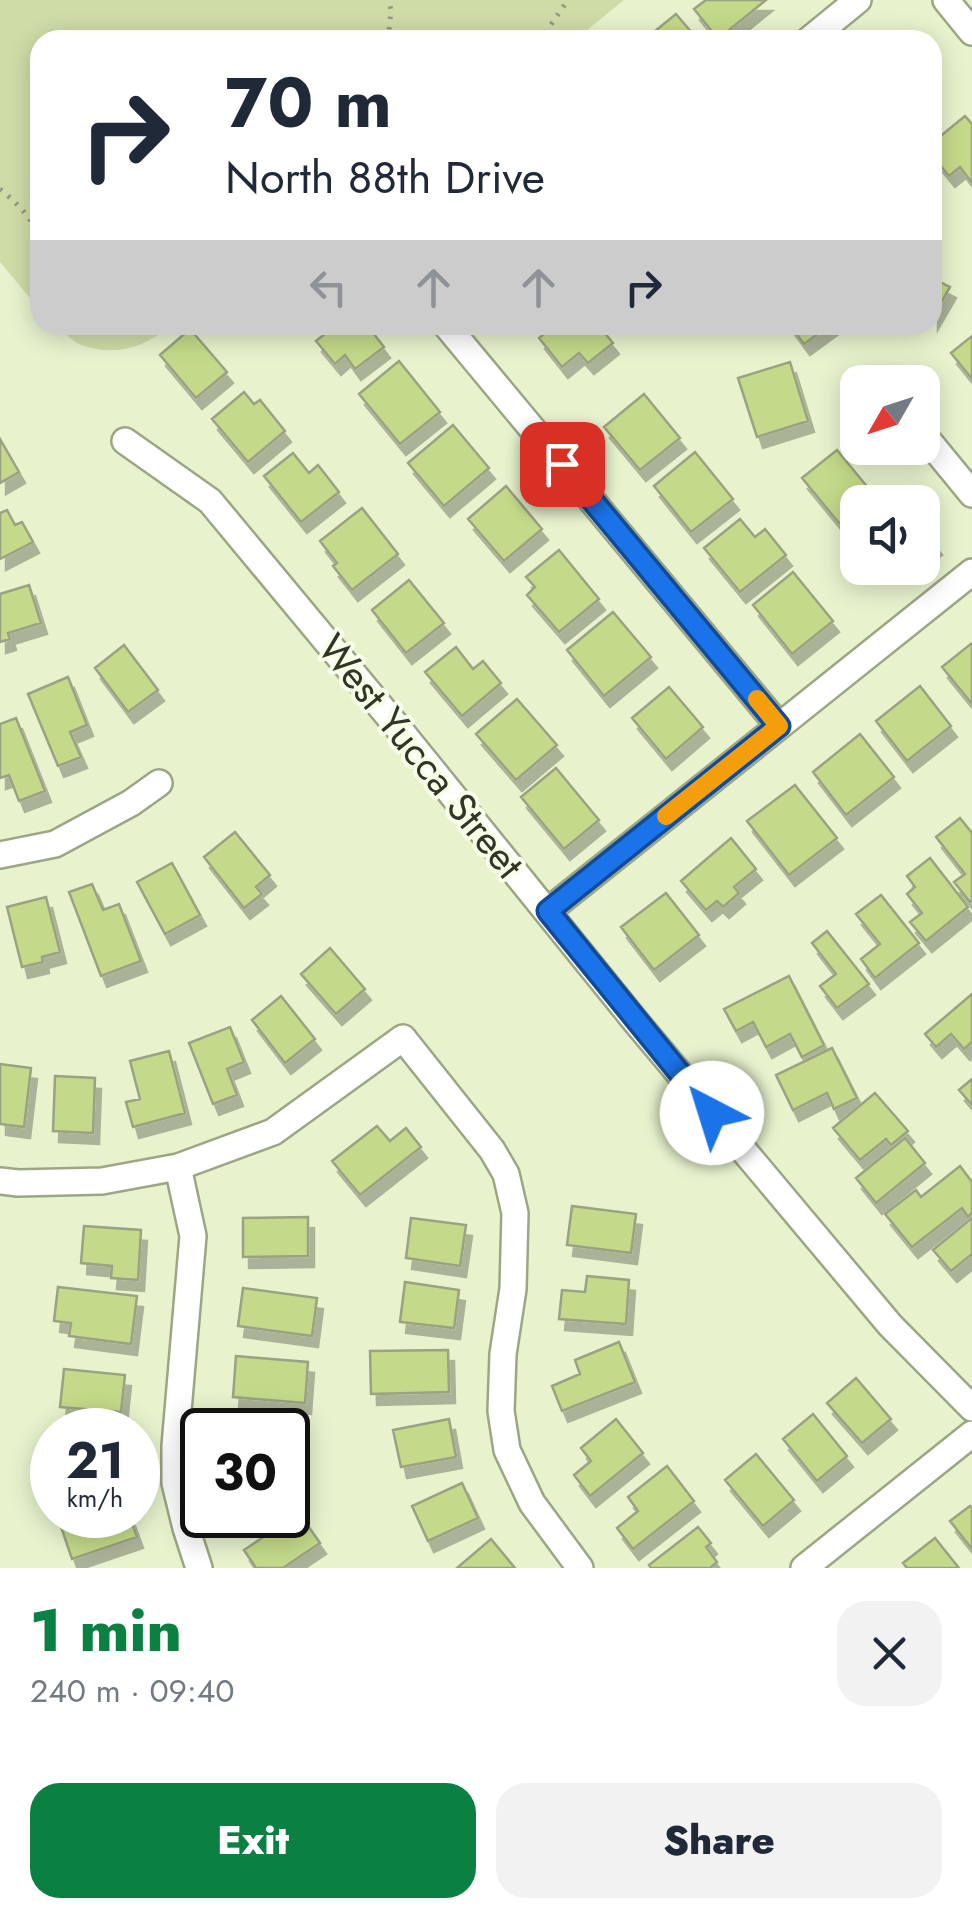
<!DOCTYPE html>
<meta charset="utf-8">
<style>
:root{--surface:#fff;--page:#f2f2f3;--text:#1f2937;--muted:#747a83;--accent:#0b8043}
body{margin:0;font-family:Jost,sans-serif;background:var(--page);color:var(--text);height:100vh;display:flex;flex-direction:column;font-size:38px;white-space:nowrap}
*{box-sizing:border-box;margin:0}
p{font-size:32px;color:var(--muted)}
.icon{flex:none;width:55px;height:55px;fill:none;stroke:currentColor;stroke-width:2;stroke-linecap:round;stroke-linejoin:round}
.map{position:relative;height:1568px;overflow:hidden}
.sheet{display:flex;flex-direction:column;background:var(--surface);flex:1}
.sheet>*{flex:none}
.top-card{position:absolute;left:30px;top:30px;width:912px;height:305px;border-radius:30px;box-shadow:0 5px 25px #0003;background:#fff;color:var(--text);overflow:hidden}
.needle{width:65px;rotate:231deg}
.buttons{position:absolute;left:840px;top:365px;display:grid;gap:20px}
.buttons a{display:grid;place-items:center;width:100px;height:100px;border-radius:20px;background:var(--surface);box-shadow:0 5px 25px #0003;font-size:50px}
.speed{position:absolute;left:30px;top:1408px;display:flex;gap:20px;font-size:50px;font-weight:700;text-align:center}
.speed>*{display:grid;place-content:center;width:130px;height:130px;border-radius:50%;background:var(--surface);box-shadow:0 5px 25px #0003;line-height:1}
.speed small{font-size:25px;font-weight:400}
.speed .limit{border:5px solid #111;border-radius:15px;background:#fff;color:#111}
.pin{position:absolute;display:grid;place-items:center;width:85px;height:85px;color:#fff;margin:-42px;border-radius:20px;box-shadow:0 5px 15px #0006}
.me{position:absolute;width:110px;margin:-55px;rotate:320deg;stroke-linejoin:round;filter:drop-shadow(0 0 8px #0008)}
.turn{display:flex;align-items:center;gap:35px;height:210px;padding:0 30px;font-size:45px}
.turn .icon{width:130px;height:130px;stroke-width:2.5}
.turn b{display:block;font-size:70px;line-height:85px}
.lanes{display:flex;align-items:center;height:95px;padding:0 30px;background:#0003;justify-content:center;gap:50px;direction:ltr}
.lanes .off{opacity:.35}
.round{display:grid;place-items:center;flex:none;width:105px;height:105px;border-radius:30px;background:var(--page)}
.summary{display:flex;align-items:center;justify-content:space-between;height:170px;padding:0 30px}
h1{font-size:60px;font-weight:800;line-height:75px;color:var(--accent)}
.button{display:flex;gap:20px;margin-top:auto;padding:20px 30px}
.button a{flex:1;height:115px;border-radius:30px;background:var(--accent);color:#fff;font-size:40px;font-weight:800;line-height:115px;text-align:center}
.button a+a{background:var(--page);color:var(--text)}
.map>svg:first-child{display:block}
</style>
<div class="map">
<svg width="972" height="1568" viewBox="0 0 972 1568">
<defs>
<filter id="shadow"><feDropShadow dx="6" dy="11" stdDeviation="0" flood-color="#0004"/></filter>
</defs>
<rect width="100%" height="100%" fill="#e8f3ce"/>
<path fill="#cedda8" d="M0,0H624L575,40H40V310L0,262Z
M55,325H171C144,348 116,357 81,345C72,341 63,331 55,325Z"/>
<path fill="#c4da8a" stroke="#99a381" stroke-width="2.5" filter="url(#shadow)" d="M706,0H766L718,39L694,9Z
M676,14L698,40H644Z
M965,116L972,124V183L960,167L949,176L932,155V143Z
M932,278L950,287L932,318Z
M319,325H367L384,347L355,369L345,355L335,364L316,341L326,333Z
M555,325H598L613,343L588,363L579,353L562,367L539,338Z
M790,325H830L804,344Z
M190,329L227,372L196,398L160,355Z
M972,336V379L951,353Z
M399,361L440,412L400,444L359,394Z
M790,362L808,421L757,437L738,378Z
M244,392L254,404L260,400L285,431L248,462L212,419Z
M644,394L680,438L640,470L604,427Z
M453,425L489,468L444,506L408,463Z
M0,439L19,472L0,483Z
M837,450L874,495L864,502H858V508L839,523L802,478Z
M695,452L733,499L691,532L654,486Z
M293,453L309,473L318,465L339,492L301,522L264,476Z
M506,486L542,529L504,561L468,519Z
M362,508L398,554L352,590L333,566L337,563L320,541Z
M7,510L15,525L22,522L33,542L0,559V513Z
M740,519L755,537L765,529L786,555L740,592L704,548Z
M922,527L936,544L922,554Z
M559,550L599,599L559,632L527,595L535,587L526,577Z
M793,572L833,621L792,654L753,605Z
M409,580L444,623L406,653L372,610Z
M29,585L41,623L8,633L10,639L0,642V594Z
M613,612L651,657L604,696L567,650Z
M972,643V704L942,667Z
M124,645L158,690L128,712L95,668Z
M456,647L473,669L483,661L501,683L462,716L425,672Z
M68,677L87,725L70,732L81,757L58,766L28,694Z
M920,686L951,726L907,761L876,721Z
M669,687L703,727L666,759L632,718Z
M517,699L557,745L516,780L476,734Z
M16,718L45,791L19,801L9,775L0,778V724Z
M860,734L894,777L846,815L813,772Z
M556,768L599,820L564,849L521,797Z
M795,785L837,838L789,875L747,821Z
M960,818L972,833V900L970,902L954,882L965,874L936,837Z
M235,832L270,875L256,887L262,894L244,908L204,857Z
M731,838L756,869L734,887L739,893L723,907L717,901L706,910L681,881Z
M930,858L968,907L926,941L910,922L922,913L907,894L915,887L907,876Z
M172,863L200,915L165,934L137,882Z
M92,884L103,910L119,904L141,961L101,976L69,892Z
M666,893L699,935L654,970L621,927Z
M881,895L919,943L875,978L861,959L880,944L856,914Z
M46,897L60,952L42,957L43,962L22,967L7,907Z
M827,931L869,984L837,1008L820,986L836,974L812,943Z
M330,948L365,989L336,1014L301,974Z
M789,976L824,1045L802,1057L790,1034L766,1047L753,1022L736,1031L724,1009Z
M972,994V1042L964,1049L951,1034L936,1047L925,1034Z
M281,996L315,1039L285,1063L252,1020Z
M230,1027L244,1062L227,1069L237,1095L213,1104L189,1043Z
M832,1048L857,1098L834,1109L827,1093L793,1110L776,1075Z
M169,1051L185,1113L133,1127L126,1102L140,1099L130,1061Z
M0,1064L31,1068L24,1127L0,1124Z
M55,1076L95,1078L93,1133L53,1131Z
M972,1079V1105L959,1090Z
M875,1093L908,1131L891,1145L886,1139L860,1160L833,1128Z
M377,1126L390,1141L406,1128L421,1147L360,1195L332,1161Z
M905,1138L925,1163L876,1203L856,1178Z
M960,1166L972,1182V1213L968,1217L962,1208L912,1247L885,1214L916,1190L921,1197Z
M572,1206L636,1214L631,1253L567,1245Z
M308,1217V1256L243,1257V1218Z
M411,1218L466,1225L460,1266L406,1258Z
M972,1218V1254L951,1271L933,1250Z
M84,1226L141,1230L138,1280L111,1278L112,1266L81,1263Z
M587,1276L629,1280L626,1324L559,1319L562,1290L585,1292Z
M405,1282L459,1290L454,1328L400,1322Z
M58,1287L137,1296L131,1344L69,1336L71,1323L54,1321Z
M243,1288L317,1298L312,1336L238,1326Z
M619,1342L635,1382L562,1411L552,1386L580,1374L575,1360Z
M448,1350L449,1392L371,1394L370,1351Z
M236,1356L308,1362L305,1403L233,1397Z
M64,1369L125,1375L121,1412L60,1407Z
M856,1378L891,1419L862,1443L827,1403Z
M813,1414L847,1456L817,1481L783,1439Z
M449,1419L456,1457L401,1467L393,1430Z
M616,1419L643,1453L590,1496L574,1475L591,1461L581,1448Z
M291,1434L299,1472L288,1474V1435Z
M756,1454L794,1500L763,1526L725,1480Z
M667,1466L694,1501L633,1549L617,1528L638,1511L628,1497Z
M462,1483L478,1518L428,1541L412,1506Z
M970,1506L972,1508V1549L950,1521Z
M299,1513L320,1543L283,1568H256L244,1550Z
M77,1515H129L137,1537L72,1559L59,1521Z
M698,1527L711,1543L706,1547L717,1562L710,1568H651L649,1565Z
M935,1538L959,1568H907L903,1563Z
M491,1539L515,1568H457Z"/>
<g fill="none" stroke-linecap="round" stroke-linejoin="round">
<g stroke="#9ca684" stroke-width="30">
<path id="minor" d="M946,0L972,32
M809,40L858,0
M446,325L779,726
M922,433L972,494
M125,441L210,501L395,724L636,1022L890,1325L972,1408
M0,855L55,844L131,803L159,783
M548,911L972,572
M178,1167L193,1236L175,1446V1483L186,1528L199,1568
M0,1181L18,1183L102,1181L178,1167L273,1132L403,1038L492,1150L506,1174L515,1213L513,1289L503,1354L501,1411L507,1450L532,1503L580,1568
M804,1568L972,1434"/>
</g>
<path stroke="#929a7f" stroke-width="5" stroke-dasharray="2.5 8" stroke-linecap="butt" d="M388,40L391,11L389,0
M538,40L541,39L568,0
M0,189C18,204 34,219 40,242"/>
<use href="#minor" stroke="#fff" stroke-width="25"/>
</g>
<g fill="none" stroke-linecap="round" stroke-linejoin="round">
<g stroke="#114b97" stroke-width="25">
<path id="route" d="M562,464L779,726L548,911L712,1113"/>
</g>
<use href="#route" stroke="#1a73e8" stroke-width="18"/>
<path stroke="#f59e0b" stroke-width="18" d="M666,816L779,726L757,699"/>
</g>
<g text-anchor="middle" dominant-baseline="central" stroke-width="8" stroke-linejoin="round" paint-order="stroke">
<g font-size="40" fill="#313527" stroke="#f7fee8">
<text transform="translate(421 756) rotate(51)">West Yucca Street</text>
</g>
</g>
</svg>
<div class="buttons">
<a><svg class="needle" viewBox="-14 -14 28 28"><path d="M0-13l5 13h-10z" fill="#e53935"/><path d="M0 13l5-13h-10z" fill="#747a83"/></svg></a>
<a><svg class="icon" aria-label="sound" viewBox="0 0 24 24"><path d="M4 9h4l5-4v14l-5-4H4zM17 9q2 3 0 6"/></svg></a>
</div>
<div class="speed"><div>21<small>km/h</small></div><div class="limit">30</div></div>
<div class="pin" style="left:562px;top:464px;background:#d93025"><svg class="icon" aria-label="arrive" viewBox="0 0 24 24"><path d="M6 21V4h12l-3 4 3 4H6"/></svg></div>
<svg class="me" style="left:712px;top:1113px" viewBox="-20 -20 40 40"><circle r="19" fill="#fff"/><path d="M0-13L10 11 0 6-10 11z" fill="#1a73e8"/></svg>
<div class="top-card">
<div class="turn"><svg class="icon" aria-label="right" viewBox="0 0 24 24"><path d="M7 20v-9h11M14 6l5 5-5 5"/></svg><div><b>70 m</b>North 88th Drive</div></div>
<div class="lanes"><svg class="icon off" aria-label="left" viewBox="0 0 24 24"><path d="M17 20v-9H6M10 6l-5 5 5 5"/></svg><svg class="icon off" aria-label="ahead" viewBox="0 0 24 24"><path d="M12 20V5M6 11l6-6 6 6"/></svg><svg class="icon off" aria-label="ahead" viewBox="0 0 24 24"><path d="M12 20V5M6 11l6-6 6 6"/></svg><svg class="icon" aria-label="right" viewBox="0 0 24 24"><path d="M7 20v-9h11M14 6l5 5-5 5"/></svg></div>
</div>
</div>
<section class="sheet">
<div class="summary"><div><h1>1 min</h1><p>240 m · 09:40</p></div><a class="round"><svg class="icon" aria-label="close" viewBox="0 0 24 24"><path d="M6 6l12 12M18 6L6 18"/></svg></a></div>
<div class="button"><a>Exit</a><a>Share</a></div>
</section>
